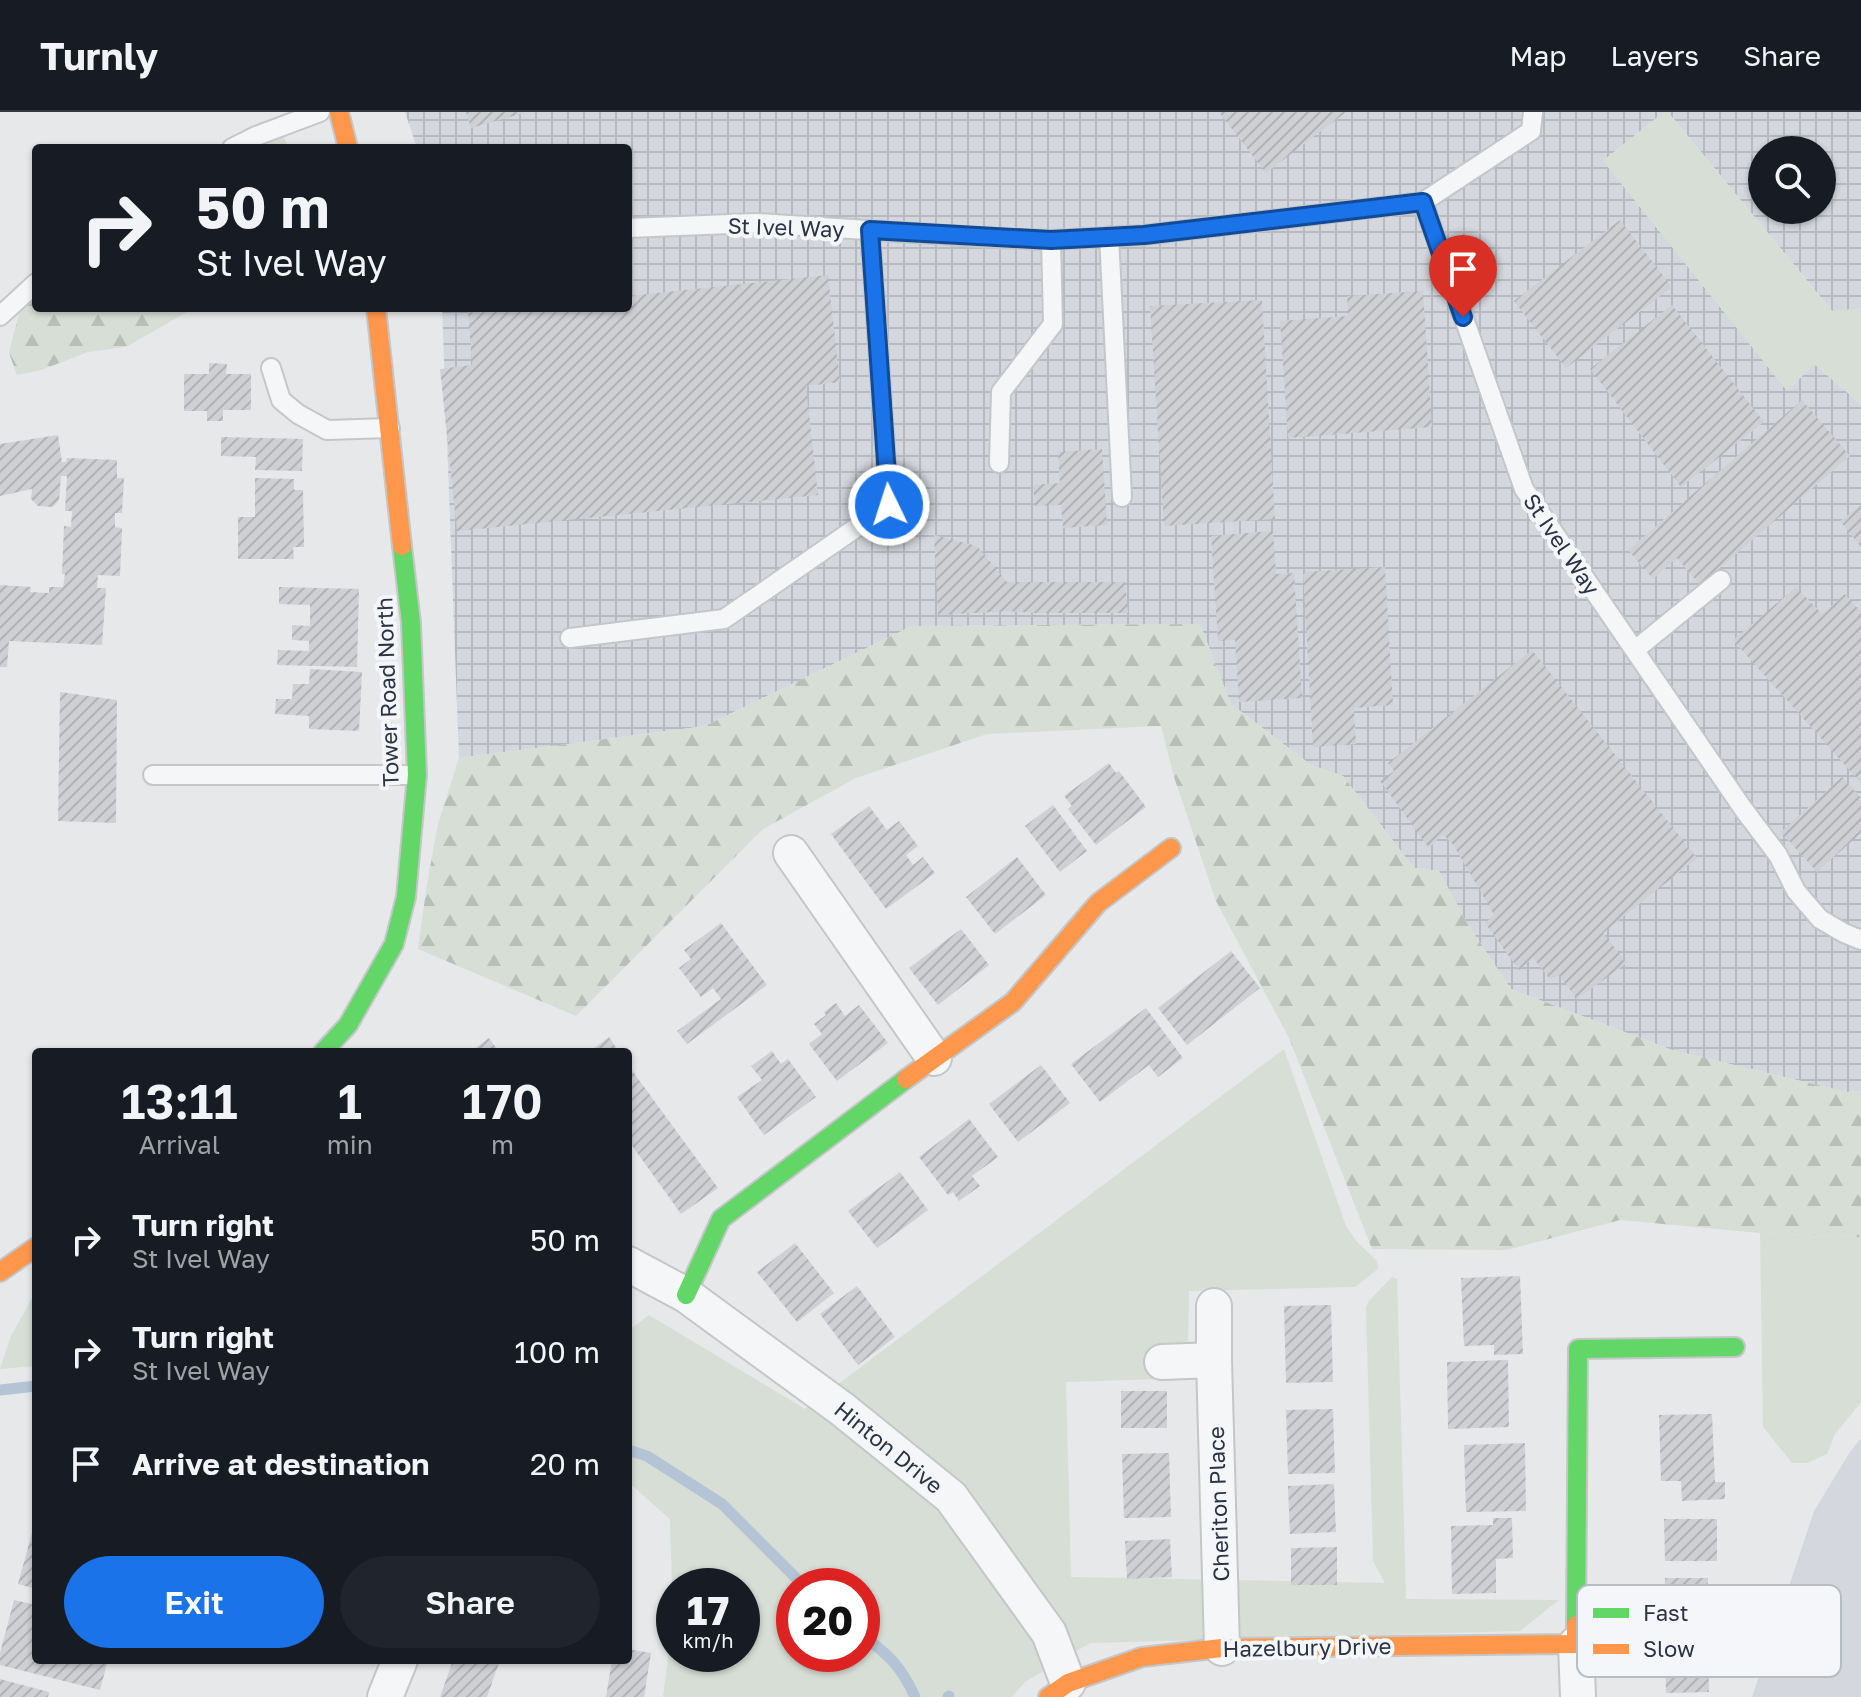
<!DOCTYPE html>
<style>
:root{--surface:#171b24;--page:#20242c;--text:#f1f3f6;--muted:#9ea1a6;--line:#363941;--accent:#1a73e8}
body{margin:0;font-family:"Golos Text",sans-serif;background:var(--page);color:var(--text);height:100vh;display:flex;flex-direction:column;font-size:30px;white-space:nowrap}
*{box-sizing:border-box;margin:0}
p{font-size:26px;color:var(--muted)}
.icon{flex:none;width:44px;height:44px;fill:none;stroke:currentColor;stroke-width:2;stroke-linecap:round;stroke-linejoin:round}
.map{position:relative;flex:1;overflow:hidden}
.side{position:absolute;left:32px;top:936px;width:600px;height:616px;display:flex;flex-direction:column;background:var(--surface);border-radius:8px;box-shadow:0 2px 6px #0004}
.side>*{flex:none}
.hud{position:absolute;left:32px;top:32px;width:600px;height:168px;border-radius:8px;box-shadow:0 2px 6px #0004;background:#171b24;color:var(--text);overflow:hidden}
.fabs{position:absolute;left:1748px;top:24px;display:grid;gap:16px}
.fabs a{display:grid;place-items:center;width:88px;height:88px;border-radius:50%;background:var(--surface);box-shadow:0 2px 6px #0004;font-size:40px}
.speed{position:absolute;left:656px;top:1456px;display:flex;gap:16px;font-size:40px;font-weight:700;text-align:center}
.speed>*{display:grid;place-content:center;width:104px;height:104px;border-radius:50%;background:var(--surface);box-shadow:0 2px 6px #0004;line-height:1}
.speed small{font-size:20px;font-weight:400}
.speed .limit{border:12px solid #d22;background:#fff;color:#111}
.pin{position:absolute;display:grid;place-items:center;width:68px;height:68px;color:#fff;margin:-82px -34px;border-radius:50% 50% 50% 0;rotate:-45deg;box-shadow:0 0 8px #0007}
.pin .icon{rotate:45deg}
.me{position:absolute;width:88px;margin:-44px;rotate:356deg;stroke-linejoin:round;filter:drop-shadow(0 0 6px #0008)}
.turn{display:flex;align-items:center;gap:28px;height:168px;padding:0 32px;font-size:36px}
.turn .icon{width:104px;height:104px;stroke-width:2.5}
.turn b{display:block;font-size:56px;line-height:68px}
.eta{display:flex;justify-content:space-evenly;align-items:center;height:136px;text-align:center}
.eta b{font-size:48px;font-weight:600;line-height:56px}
.action{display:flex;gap:16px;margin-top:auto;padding:16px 32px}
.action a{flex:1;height:92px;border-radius:48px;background:var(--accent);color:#fff;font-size:32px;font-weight:600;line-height:92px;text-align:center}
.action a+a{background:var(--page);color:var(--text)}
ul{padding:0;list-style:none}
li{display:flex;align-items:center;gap:24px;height:112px;padding:0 32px}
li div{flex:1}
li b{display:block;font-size:30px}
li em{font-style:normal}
header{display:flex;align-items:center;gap:48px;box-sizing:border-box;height:112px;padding:0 40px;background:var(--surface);border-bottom:2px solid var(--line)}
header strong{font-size:38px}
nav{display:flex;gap:44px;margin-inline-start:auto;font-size:28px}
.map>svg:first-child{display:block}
</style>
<header>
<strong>Turnly</strong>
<nav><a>Map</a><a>Layers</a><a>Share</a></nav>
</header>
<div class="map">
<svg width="1861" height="1585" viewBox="0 0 1861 1585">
<defs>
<pattern id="industrial-grid" width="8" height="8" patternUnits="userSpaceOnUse" patternTransform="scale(2)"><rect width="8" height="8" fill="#d4d7dd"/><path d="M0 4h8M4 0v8" fill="none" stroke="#b6b9bf"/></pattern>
<pattern id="forest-firs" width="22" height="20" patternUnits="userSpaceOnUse" patternTransform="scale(2)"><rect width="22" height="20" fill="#d6ded6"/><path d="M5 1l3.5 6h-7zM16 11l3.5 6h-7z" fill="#b8bfb9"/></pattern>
<pattern id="building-hatch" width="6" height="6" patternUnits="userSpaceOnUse" patternTransform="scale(2)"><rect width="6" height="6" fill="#ced0d3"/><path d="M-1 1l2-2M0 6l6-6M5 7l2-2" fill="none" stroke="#b1b3b6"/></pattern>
</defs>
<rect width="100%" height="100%" fill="#e6e8ea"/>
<path fill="#d4d7dd" d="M1861,1326V1585H1752L1814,1399L1850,1340Z"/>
<path fill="url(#industrial-grid)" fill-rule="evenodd" d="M405,0H1664L1604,48L1788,278L1814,252L1861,292V979L1847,980L1672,938L1511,877L1467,811L1439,759L1414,756L1343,664L1311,653L1231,592L1200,512L912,514L705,614L459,646L442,196H628V36H417Z
M1668,0H1861V196L1833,200ZM1762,38H1822V98H1762Z"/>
<path fill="#d6ded6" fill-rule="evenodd" d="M1664,0H1668L1832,199L1861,196V292L1814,252L1787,279L1603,49Z
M1284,937L1346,1114L1357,1130L1377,1149L1378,1157L1355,1175L1189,1179L1188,1230L1160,1235V1267L1066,1270L1071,1465L1385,1471L1373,1449L1366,1195L1369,1189L1392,1165L1397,1167L1406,1487L1559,1488L1520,1519L1090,1531L1025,1570L1012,1585H663L673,1506L670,1407L628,1370V1219L649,1203L805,1297ZM674,1474H742V1542H674ZM794,1474H862V1542H794Z
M1760,1121L1861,1125V1290L1835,1322L1827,1342L1807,1351H1792L1763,1315Z
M36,1179V1254L0,1257L11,1224Z"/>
<path fill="url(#forest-firs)" d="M282,22L287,32L294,36H253Z
M36,184V196H194L126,235L88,240L41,258L17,263L9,241L19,201L30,192Z
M1200,512L1231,592L1311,653L1343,664L1414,756L1439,759L1467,811L1511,877L1672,938L1847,980L1861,979V1125L1760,1121L1620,1108L1507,1138L1372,1137L1289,926L1216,789L1174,665L1161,614L987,622L856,666L763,717L576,904L418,837L427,772L438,712L459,646L705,614L912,514Z"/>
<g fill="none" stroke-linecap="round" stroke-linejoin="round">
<path stroke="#b4c4d5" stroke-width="11" d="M0,1278L36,1274
M628,1338L647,1344L722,1392L804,1474
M862,1523C889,1543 901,1554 915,1585
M948,1585L949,1584"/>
</g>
<path fill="url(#building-hatch)" d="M466,0H524V1L471,16Z
M1219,0H1346L1266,61Z
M1620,108L1672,175L1566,256L1514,189Z
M828,163L840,270L806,274L818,383L457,419L440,257L472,253L468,199L502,196H628V184Z
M1423,179L1432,315L1288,326L1280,209L1348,204L1347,184Z
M1262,188L1275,407L1164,414L1150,194Z
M1672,193L1764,310L1681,375L1590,257Z
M209,251L227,252L226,262H251V298H223V309H207V299H184V262H209Z
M1802,288L1850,344L1700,473L1677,446L1653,467L1628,438Z
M58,323L62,350H66L67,346L117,348V366H124L122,401H115V415L122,416L120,464L98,463L97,476H106L102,533L9,529L7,555H0V473L31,475L30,480L49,481V475H63L65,462H62L64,414L71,415L72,399H65L67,364H61L59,388L53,395L38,394L31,387L32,377L0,384V332Z
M221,325L303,327L302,359L255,358L256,345L221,344Z
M1102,337L1107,413L1063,416L1061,393L1035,394L1033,373L1060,371L1058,340Z
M255,366L294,367V378H303L304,435H293L294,447H238V405H255Z
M1861,393V435L1840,409Z
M1273,419L1276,462L1294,461L1302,586L1239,590L1235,528L1218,529L1211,424Z
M934,423L977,434L1007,470H1125L1128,501H1035L1009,499L938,503Z
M1385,455L1393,593L1354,596L1356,632L1313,635L1303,460Z
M279,475L359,477L357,555L277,553L278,538L309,539V529L292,528V513L310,514V493L279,492Z
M1796,475L1822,502L1845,482L1861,500V671L1733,528Z
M1532,538L1697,746L1603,821L1627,851L1577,887L1559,863L1550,867L1533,846L1519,858L1485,811L1494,803L1454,734L1443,722L1429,736L1380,669L1394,659L1388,651Z
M310,557L362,560L359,619L309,617V604L275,602L276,587H292L293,572H309Z
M60,580L117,588L116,711L58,709Z
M1109,651L1116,661L1119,659L1146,695L1096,733L1068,697L1072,694L1064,684Z
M1842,665L1861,686V721L1817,760L1781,720Z
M1053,693L1087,739L1060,760L1025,714Z
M869,694L887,718L899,709L918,734L906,743L913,753L923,745L935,761L886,797L831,722Z
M1017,745L1046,783L995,822L966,785Z
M721,811L767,873L687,932L677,919L721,887L713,876L701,885L679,856L691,847L684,838Z
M961,817L989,853L938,893L909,856Z
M1231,839L1260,876L1187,933L1158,896Z
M836,891L845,904L859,893L888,931L837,969L809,932L822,922L814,912L826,903L824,900Z
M1146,896L1183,946L1158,965L1149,953L1100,990L1071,952Z
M609,925L619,940H589Z
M489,926L499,940H470Z
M772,939L781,952L788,947L816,985L764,1023L737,985L762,968L751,954Z
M628,953L718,1076L681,1102L628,1028Z
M1041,953L1070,991L1018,1030L989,992Z
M969,1007L998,1045L972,1064L980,1074L959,1089L953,1080L948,1083L919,1045Z
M900,1060L928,1098L877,1136L848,1099Z
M795,1131L834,1181L797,1210L757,1160Z
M1520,1164L1523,1242L1494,1243V1233L1464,1234L1461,1166Z
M857,1174L895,1225L858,1253L820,1202Z
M1331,1193L1333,1270L1286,1271L1284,1194Z
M1508,1248L1509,1315L1448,1317L1447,1250Z
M1121,1279H1167V1316H1121Z
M1333,1297L1335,1361L1288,1362L1286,1298Z
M1712,1302L1715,1370H1725V1387L1682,1389L1681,1369H1661L1659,1303Z
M1525,1331L1526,1399L1466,1400L1464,1333Z
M1169,1341L1171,1405L1124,1406L1122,1342Z
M1334,1372L1336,1420L1290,1422L1288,1374Z
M1493,1406H1512L1513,1446L1496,1447V1481L1452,1482L1451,1414L1493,1413Z
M1664,1407H1717V1449H1665Z
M33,1417L36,1418V1477L18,1472Z
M1170,1427L1172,1465L1127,1467L1125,1429Z
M1337,1435V1473H1291V1436Z
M1665,1466H1708V1505H1664Z
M14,1488L36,1493V1548H108L100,1578L0,1553V1541Z
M628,1537L651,1541L644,1585H606L612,1548H628Z
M1708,1540L1709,1580L1666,1581L1665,1542Z
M453,1548H500L487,1585H440Z
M0,1567L49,1580L48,1585H0Z"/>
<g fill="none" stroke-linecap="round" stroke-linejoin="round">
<g stroke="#c4c6c8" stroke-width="22">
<path id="lane" d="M232,36L256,24L320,0
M1423,90L1524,377L1744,698L1778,743L1796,779L1820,807L1844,821L1861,828
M628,116L756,111L995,126L1051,128L1144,123L1423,90L1531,19L1533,0
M1109,124L1122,385
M0,204L36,171
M271,256L281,288L298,302L327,318L390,316
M999,351L1001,280L1053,212L1051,128
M570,526L724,507L889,393L870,118
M1635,538L1721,468
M153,663H417"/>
</g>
<g stroke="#c4c6c8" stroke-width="38">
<path id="street" d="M791,741L934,946
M628,1152L686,1183L842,1297L951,1385L1049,1521L1068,1571
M1214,1194V1248L1222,1536
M1162,1250L1214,1248
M1576,1532L1578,1585
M385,1585L400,1548"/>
</g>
<g stroke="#c4c6c8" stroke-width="22">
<path id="fast" d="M323,940L348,913L394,832L406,785L417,663L411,511L402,434
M686,1183L721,1107L906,967
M1576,1513L1578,1237L1735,1235"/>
</g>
<g stroke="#c4c6c8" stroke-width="22">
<path id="slow" d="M339,0L348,36
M376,196L402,434
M906,967L1013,890L1098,791L1171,736
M0,1160L36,1135
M1048,1585L1068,1571L1142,1545L1222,1536L1576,1532V1513"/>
</g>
<use href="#lane" stroke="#f5f6f7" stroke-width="18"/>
<use href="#street" stroke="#f5f6f7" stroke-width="34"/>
<use href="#fast" stroke="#63d668" stroke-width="18"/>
<use href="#slow" stroke="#ff974d" stroke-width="18"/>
</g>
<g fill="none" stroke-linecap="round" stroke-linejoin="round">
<g stroke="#114b97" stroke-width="20">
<path id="route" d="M889,393L870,118L1051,128L1144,123L1423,90L1463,205"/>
</g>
<use href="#route" stroke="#1a73e8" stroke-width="14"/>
</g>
<g text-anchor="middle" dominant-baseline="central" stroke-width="8" stroke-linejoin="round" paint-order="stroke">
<g font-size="22" fill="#2b3445" stroke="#f4f6f9">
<text transform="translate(786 115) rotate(2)">St Ivel Way</text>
<text transform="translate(1562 432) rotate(56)">St Ivel Way</text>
<text transform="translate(387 580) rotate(-92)">Tower Road North</text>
<text transform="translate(889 1335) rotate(39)">Hinton Drive</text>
<text transform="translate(1218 1392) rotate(-92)">Cheriton Place</text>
<text transform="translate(1307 1535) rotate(-1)">Hazelbury Drive</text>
</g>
</g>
<rect x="1577" y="1473" width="264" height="92" rx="12" fill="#f4f6f9" stroke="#b8bcc3" stroke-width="2"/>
<rect x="1593" y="1496" width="36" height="10" fill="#63d668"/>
<rect x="1593" y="1532" width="36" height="10" fill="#ff974d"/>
<g font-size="22" fill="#2b3445">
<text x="1643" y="1509">Fast</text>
<text x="1643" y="1545">Slow</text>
</g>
</svg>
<div class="fabs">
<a><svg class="icon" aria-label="search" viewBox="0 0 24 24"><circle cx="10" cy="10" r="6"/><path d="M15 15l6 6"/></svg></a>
</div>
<div class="speed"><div>17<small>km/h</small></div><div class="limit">20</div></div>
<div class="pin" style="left:1463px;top:205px;background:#d93025"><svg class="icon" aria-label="arrive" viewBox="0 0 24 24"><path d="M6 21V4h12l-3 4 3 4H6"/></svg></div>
<svg class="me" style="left:889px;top:393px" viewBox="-20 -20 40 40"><circle r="17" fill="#1a73e8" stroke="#fff" stroke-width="3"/><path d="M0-11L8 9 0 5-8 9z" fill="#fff"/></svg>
<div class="hud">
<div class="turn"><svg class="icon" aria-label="right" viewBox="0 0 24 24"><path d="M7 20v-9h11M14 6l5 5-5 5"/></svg><div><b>50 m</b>St Ivel Way</div></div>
</div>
<section class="side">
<div class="eta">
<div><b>13:11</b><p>Arrival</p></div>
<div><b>1</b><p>min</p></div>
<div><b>170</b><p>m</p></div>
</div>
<ul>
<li><svg class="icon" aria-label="right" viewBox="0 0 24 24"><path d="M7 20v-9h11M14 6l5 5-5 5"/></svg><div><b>Turn right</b><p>St Ivel Way</p></div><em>50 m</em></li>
<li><svg class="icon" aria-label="right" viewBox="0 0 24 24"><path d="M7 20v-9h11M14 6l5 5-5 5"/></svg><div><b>Turn right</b><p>St Ivel Way</p></div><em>100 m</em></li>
<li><svg class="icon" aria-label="arrive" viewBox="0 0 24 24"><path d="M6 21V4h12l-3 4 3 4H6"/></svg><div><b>Arrive at destination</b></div><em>20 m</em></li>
</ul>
<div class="action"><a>Exit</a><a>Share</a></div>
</section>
</div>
